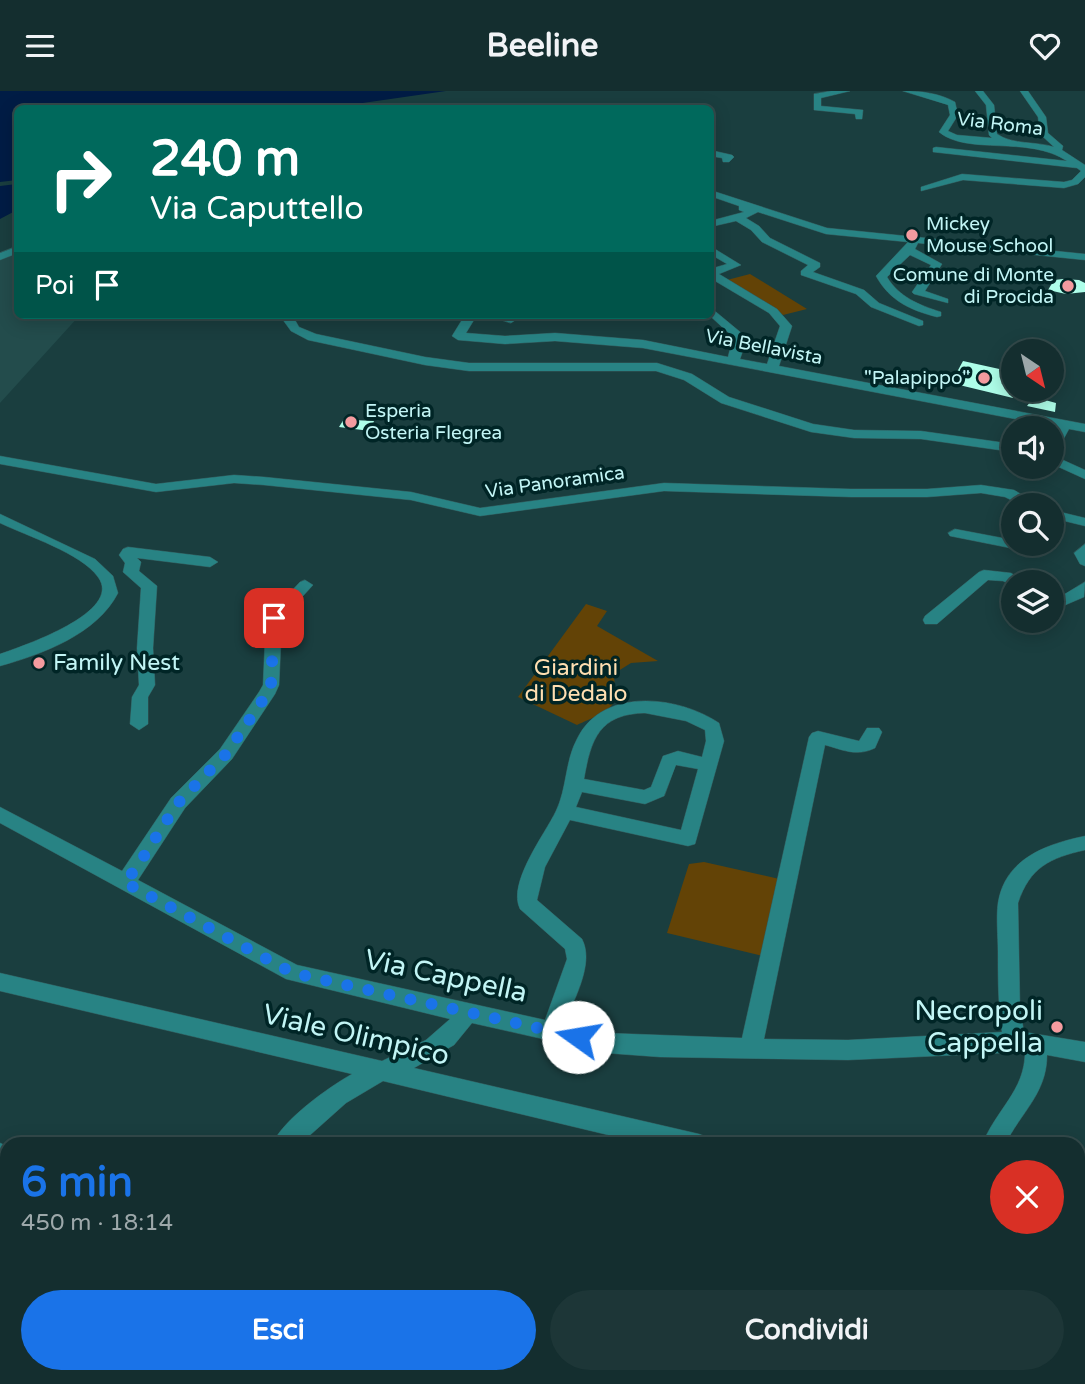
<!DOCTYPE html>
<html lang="it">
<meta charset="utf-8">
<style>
:root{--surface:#142e2f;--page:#1d3637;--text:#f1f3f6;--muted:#9da8aa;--line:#334a4b;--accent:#1a73e8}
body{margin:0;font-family:"Varela Round",sans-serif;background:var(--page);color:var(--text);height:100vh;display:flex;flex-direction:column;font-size:26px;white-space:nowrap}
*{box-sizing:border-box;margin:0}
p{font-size:23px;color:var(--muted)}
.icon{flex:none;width:38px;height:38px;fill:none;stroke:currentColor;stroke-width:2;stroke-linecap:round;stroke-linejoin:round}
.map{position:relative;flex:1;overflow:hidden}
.details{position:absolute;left:0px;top:1046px;width:1085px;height:247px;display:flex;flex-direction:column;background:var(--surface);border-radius:21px 21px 0 0;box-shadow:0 4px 18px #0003,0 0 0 2px var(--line)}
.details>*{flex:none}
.top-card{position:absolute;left:14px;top:14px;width:700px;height:214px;border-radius:10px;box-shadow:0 4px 18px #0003,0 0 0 2px var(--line);background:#00695c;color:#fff;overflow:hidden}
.needle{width:46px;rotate:145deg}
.controls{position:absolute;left:1001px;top:248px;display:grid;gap:14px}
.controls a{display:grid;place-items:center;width:63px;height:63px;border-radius:50%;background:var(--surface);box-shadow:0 4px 18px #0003,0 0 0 2px var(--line);font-size:35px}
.pin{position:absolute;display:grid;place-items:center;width:60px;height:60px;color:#fff;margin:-30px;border-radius:14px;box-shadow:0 4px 10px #0006}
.me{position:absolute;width:77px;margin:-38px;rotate:283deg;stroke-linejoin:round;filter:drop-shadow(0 0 5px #0008)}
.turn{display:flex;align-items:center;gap:24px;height:147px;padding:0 21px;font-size:32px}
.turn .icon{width:91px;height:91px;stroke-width:2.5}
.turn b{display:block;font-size:49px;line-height:60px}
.then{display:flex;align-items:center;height:66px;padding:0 21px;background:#0003;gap:14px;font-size:26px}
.round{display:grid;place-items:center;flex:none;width:74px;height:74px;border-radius:37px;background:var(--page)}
.summary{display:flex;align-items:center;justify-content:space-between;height:119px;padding:0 21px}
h1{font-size:42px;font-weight:700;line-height:52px;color:var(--accent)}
.cta{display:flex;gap:14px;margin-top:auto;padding:14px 21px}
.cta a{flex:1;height:80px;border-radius:42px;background:var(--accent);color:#fff;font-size:28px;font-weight:700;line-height:80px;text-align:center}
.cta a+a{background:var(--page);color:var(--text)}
header{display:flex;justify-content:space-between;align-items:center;height:91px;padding:0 21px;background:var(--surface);font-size:32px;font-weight:700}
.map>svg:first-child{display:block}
</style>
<header><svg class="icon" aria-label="menu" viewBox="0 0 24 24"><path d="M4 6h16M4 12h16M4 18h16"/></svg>Beeline<svg class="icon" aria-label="heart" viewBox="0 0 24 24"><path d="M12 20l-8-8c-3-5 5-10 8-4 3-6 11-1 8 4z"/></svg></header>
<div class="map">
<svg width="1085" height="1293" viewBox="0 0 1085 1293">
<rect width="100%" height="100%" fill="#1a3e3f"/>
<path fill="#234c4c" d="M17,159L18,224H80L0,312V167Z
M581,1286H704L703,1293H579Z"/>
<path fill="#634306" d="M750,183L807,218L783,224L727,189Z
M586,513L607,520L597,535L658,570L631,572L615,582C613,591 616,596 616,604C616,620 589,628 577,634L518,606Z
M704,771L788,790L767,866L667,842L689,773Z"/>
<path fill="#001c45" d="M0,0H446L321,18H18L17,89L0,91Z
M17,93V119L0,128V95Z"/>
<path fill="#aefee9" d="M1063,188L1079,189L1085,192V201L1066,203L1048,199L1054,189Z
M963,270L1013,281V307L951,292Z
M1034,306L1056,312L1055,321L1027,315Z
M344,328L353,329L374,330L370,340L339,336Z"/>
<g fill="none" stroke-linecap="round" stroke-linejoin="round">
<g stroke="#325b5c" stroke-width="1">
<path id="minor" d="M831,0H850L821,7V15L863,19L862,28H856L855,23L814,19V3Z
M903,0C921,0 939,2 955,11L958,24L948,40L957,44L992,47L989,44L986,14L975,0H983L994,14L997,43C1013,54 1036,50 1054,56L1040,43L1038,26L1020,0H1028L1046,26L1048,42L1063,55L1062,59L1085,74V86L1078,93L1064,97L963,89L921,100V96L962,83L1064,91L1072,89L1081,80L1077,77L933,61V57L936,56L1067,70C1028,44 968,65 939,41L950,24L948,14Z
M710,59L732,64L734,66L729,71H723L722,67L710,65Z
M710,99L827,137L1085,163V169L918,152L915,158L942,173L925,200L948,208V212L914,203L912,201L931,174L910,164L887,186C899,206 919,214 941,221V225L937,226C910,219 890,210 876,185L908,151L826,143L758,121L746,127L759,135L770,147L820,172V176L813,181L864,199L879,212L923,230V234L919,235L871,216L856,203L801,184V180L808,174L762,151L751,139L736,130L710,136V130L744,121L739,119V115L710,105Z
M18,155V162L0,169V162Z
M710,155L741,174L719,183L777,218L792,235L779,275L1085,333V341L1069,338L1057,360L1052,361V345L1057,336L643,257L555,250L505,253L458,249L452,245L465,224H477L466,242L505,245L555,242L643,249L728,266L733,246L709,224L710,216L745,245L746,251L740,268L767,273L780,235L769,222L710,187V178L727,173L710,163Z
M284,224H296L295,229L299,236L316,243L425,266L469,272H657L692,283L729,306L813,333L854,339L921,340L1013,353V361L921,348L854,347L811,341L721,312L684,289L656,280H469L425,274L308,249L291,240L283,229Z
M486,224H523L511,232Z
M1052,364L1085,379V388L1052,373Z
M0,365L156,393L234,384L264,386L411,401L480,417L664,392L851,398H927L981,394L1014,399L1041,415H1023L1005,406L981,402L927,406H851L664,400L480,425L411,409L264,394L234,392L156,401L0,373Z
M1052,419L1085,427V435L1052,427Z
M0,423L95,468L113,485L118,502C97,543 43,563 0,575V563C23,555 124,521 98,486C81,462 27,445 0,432Z
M955,438L1013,449V453H1042L1025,460L950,445L948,442Z
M1085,453V475L1080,473L1074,462Z
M128,456L210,466L218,471L210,476L137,467L141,471L139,480L157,495L153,557L155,594L148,606V633L139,639L130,633L132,606L139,594L137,557L141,497L123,481L125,472L119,464L123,458Z
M984,479L1011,482L1027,492H1013V495L1003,490L988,489L937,533H925L923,529L925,525L979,481Z
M305,489L313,494L282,528L279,594L275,603L232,668L185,717L138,789L297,874L545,929L567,868L565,858L520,818C507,792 545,743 556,720C567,697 565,670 577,648C602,596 677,604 719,632L724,650L695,753L688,755L570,729L545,776L537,809L582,848C595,873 573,909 565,933L605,942L742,947L809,646L812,642L818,640L859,650L867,637H879L882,641L875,657C857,666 843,659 825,654L764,948L848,949L1002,941C998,914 998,888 998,861C998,845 996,827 998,812C1005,767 1047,753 1085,745V759C1050,767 1030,776 1018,812L1020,918L1024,941L1085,951V971L1047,964C1047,1003 1020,1022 1005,1054H982C996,1018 1025,1000 1025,961L848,969L660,966L605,962L472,932L454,954L414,977L699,1043L707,1046L710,1054H650L383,990L346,1012L299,1054H272C282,1029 329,996 352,983L0,900V882L382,970L426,949L450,928L286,888L0,732V716L122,780L171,707L220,658L259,601L263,594L266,527L300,491ZM645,622L686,630L705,639L706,650L702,666L678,660L663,665L651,696L644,699L584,688C591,648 599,623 645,622ZM676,674L698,678L681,739L576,716L582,701L645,713L664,705Z
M1085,491L1084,506L1063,515L1052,511V500L1063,504Z
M0,1052L7,1055V1080L0,1078Z
M1078,1129L1085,1131V1155L1078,1153Z
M0,1251L7,1254V1283L0,1280Z
M11,1286H61L58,1293H14Z"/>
</g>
<use href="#minor" fill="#288384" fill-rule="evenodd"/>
</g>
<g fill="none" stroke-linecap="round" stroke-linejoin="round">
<path stroke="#1a73e8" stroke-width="12" stroke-dasharray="0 21.6" d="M274,527L271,594L267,603L226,663L178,712L135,779L124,791L293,882L578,946"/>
</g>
<g fill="#f49b9f" stroke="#002526" stroke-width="2.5">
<circle cx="912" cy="144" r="7"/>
<circle cx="1068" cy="195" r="7"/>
<circle cx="984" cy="287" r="7"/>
<circle cx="351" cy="331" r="7"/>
<circle cx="39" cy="572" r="7"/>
<circle cx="1057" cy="936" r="7"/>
</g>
<g text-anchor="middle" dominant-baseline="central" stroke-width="7" stroke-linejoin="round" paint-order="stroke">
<g font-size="19" fill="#c2f5f5" stroke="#002526">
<text transform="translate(1000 33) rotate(7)">Via Roma</text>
<text transform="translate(764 256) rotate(11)">Via Bellavista</text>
<text transform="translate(555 391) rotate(-8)">Via Panoramica</text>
</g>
<g font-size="19" fill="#c2f5f5" stroke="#002526" text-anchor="start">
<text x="926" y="133">Mickey<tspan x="926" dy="22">Mouse School</tspan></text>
<text x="1054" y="184" text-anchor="end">Comune di Monte<tspan x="1054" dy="22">di Procida</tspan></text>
<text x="970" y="287" text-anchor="end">"Palapippo"</text>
<text x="365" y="320">Esperia<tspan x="365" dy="22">Osteria Flegrea</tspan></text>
</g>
<g font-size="23" fill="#c2f5f5" stroke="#002526" text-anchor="start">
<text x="53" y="572">Family Nest</text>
</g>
<g font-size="23" fill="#ffdfb1" stroke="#002526">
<text x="576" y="577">Giardini<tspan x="576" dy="26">di Dedalo</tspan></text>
</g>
<g font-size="28" fill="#c2f5f5" stroke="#002526">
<text transform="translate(446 885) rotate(12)">Via Cappella</text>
<text transform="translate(356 944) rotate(13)">Viale Olimpico</text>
</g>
<g font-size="28" fill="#c2f5f5" stroke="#002526" text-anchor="end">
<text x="1043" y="920">Necropoli<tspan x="1043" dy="32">Cappella</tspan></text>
</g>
</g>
</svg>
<div class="controls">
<a><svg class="needle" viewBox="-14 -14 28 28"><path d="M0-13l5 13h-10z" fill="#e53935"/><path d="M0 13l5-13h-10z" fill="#9da8aa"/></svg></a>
<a><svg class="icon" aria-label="sound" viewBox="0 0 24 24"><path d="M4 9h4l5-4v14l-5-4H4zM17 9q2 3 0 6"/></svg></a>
<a><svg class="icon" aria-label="search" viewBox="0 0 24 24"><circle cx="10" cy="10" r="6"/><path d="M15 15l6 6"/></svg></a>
<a><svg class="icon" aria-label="layers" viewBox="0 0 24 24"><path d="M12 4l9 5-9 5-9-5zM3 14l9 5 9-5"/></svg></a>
</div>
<div class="pin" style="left:274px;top:527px;background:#d93025"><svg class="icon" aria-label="arrive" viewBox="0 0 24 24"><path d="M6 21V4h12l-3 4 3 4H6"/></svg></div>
<svg class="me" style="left:578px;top:946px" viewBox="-20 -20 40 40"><circle r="19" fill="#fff"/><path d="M0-13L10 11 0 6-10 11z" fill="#1a73e8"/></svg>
<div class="top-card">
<div class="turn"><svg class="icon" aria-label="right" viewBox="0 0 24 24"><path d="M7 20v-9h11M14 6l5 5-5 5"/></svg><div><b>240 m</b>Via Caputtello</div></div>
<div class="then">Poi<svg class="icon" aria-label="arrive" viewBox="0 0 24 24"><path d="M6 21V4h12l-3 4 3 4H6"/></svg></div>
</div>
<section class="details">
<div class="summary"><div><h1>6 min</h1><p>450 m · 18:14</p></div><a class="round" style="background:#d93025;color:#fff"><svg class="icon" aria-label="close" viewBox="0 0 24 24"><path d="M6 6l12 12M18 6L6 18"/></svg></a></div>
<div class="cta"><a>Esci</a><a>Condividi</a></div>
</section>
</div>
